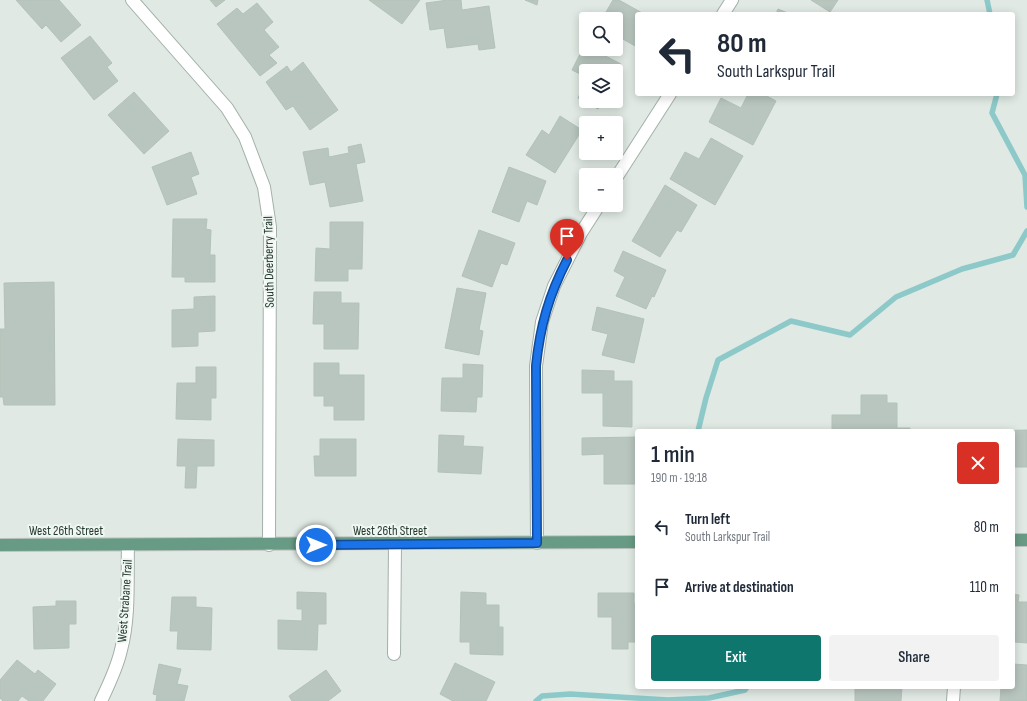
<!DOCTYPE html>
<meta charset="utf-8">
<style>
:root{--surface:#fff;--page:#f2f2f3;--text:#1f2937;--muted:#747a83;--accent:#0f766e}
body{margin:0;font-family:"Sofia Sans Condensed",sans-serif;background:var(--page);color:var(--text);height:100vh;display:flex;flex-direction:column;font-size:15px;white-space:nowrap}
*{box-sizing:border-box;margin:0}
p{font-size:13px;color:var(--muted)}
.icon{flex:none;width:22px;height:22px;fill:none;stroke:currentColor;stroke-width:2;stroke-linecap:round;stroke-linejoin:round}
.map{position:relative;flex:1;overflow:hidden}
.panel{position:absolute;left:635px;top:429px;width:380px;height:260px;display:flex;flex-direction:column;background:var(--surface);border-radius:4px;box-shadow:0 2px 10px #0003}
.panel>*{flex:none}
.guide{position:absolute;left:635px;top:12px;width:380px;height:84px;border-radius:4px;box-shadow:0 2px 10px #0003;background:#fff;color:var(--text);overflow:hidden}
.fabs{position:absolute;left:579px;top:12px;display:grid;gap:8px}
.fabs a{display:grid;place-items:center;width:44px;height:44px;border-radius:4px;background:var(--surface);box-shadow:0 2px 10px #0003;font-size:20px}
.pin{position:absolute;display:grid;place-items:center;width:34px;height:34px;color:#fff;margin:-41px -17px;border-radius:50% 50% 50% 0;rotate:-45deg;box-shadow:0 0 4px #0007}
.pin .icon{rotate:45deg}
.me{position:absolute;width:44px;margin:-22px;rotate:90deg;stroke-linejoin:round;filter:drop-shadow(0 0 3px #0008)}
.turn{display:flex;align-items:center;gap:14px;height:84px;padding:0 16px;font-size:18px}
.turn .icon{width:52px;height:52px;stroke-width:2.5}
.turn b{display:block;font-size:28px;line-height:34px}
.round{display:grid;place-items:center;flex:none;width:42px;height:42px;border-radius:4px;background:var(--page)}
.summary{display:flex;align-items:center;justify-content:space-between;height:68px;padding:0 16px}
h1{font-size:24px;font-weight:600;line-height:30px}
.action{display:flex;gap:8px;margin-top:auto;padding:8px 16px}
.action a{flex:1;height:46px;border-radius:4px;background:var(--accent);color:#fff;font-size:16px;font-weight:600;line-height:46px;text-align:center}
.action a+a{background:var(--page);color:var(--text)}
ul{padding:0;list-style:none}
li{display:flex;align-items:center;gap:12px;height:60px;padding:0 16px}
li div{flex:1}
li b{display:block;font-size:15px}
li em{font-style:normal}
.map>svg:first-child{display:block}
</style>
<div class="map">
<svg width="1027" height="701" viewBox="0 0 1027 701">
<rect width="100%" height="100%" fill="#e0e9e3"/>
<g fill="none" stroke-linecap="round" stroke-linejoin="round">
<path stroke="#8dc9c9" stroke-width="5.5" d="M987,0L990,14
M997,94L992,113L1025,175L1027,207
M698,431L706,398L718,360L791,321L850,335L896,297L962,269L1013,255L1027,231
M536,701L542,696L570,694L668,700L709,698L745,690L747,687"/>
</g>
<path fill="#b8c6bf" stroke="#b3c2b9" d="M16,0H59L81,25L61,42L46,25L42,29Z
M210,0H225L216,7Z
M369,0H420L402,24Z
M448,0H461L462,10L489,6L495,48L479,50L478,44L447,48L444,28L430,30L426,3Z
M525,0H538L537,5Z
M613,0H619L644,14H637V47L621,38L616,47V19H602Z
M811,0H838L830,12Z
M257,3L273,22L264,30L279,47L269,55L277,63L260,76L217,24L237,8L243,14Z
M778,9L790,14H776Z
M90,36L112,63L107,67L118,81L94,100L61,58Z
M592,49L621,64L616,74V71H586V77L572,70L582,50L590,54Z
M303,62L338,110L310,130L293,106L286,110L266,82L287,66L291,72Z
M586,82V101H602L598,109L578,98Z
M134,92L169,131L144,154L108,115Z
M748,94H763L776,101L753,145L709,122L721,98L741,108Z
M560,116L582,130L555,173L526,155L542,130L549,135Z
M711,138L743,156L715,205L670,179L685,152L699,159Z
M361,144L365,162L356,164L363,201L330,207L325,182L310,185L303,152L328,148L329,157L349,153L348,147Z
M191,152L199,174L191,177L197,194L167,205L152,167Z
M509,167L546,181L537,205L527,201L519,222L492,212Z
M665,185L697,205L681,232L677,230L660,257L632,241Z
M173,219H207L206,229L211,230L210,255H215V282H185V277H172Z
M330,222H363L362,269H348V281H315L316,248L330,249Z
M479,230L515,243L507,265L501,263L492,287L462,276Z
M623,251L666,270L654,297L652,296L646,309L616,296L625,277L614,271Z
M54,282L55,405H4L3,397H0V329H5L4,283Z
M457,288L486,293L479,330L483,331L479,355L445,348Z
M314,292H341V303H359L358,349H324V324H313Z
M215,296V331L198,332V346L172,347V310L194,309V297Z
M597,307L644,319L634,363L602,355L608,334L592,330Z
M314,363H339V375H364V420H334V406H324V396H314Z
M463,364L483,365L482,397H477L476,412L441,411L442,378H463Z
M196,367H216V398H211V420L176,419L177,383H196Z
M582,370L614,371V381H632V427L603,426V393H582Z
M861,395H887V403H897V428H910V431H832V415H861Z
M1027,430V467H1013V431H996Z
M439,435L464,436L463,446L483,447L481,474L438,472Z
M637,437L636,484H604V454L582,455V438Z
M178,439L214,440V466H197L196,488H185L186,466H177Z
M320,439H356V476H315L314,456H320Z
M297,592L326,593V624H318L317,650L278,649V620L302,621V609H297Z
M461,592L486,593V605H499V627H503V655L470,654V642H460Z
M598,593H634V604H637V642H628V649H612V617H598Z
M1013,594L1019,595L1018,602H1027V643L1015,642Z
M172,597H196V607L212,608L211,650L177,649L178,631H170Z
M56,601H76V624H69V648L34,649L33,607L56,606Z
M17,660L35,674L38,670L56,684L43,701H29L22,696L18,701H3L0,698V680Z
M455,663L495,682L486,701H453L440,694Z
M159,664L181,669L177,684L188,686L184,701H156L157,695L153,694Z
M1013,664L1027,665V701H1000L1001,687H1013Z
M326,670L341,691L328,701H292L289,696Z
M855,687H902L901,701H855Z"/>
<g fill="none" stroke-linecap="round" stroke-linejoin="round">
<g stroke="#a3b0a9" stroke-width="14">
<path id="minor" d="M132,0L227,108L245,137L264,187L270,227L269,545
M723,14L732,0
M616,178L670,94
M537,543L536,366L542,322L554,286L581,233L599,205
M394,654L395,545
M101,701C109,684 117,668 121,650C130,616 127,579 128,545
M953,701L954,687"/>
</g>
<g stroke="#bdc3c0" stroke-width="14">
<path id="major" d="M1013,540H1027
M0,545L637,542"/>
</g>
<use href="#minor" stroke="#fff" stroke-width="12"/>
<use href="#major" stroke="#689b85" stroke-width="12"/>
</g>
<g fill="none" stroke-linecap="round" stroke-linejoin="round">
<g stroke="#114b97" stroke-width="10">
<path id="route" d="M316,545L537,543L536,366C540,326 549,295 567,260"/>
</g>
<use href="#route" stroke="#1a73e8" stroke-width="7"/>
</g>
<g text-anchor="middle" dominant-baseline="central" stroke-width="4" stroke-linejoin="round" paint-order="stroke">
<g font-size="13" fill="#22382e" stroke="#f0f6f2">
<text transform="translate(269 262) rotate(-91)">South Deerberry Trail</text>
<text x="66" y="531">West 26th Street</text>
<text x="390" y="531">West 26th Street</text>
<text transform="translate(125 601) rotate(-86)">West Strabane Trail</text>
</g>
</g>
</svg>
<div class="fabs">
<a><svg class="icon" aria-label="search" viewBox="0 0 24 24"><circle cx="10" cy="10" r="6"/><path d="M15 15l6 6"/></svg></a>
<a><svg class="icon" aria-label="layers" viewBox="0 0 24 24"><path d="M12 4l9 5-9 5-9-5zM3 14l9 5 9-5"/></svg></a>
<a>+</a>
<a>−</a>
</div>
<div class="pin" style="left:567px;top:260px;background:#d93025"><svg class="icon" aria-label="arrive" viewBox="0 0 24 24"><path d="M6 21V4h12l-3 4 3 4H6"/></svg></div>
<svg class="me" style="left:316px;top:545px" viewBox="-20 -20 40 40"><circle r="17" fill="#1a73e8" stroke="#fff" stroke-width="3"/><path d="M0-11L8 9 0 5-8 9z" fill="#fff"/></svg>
<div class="guide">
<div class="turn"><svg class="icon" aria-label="left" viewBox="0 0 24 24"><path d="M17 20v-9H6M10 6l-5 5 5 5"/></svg><div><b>80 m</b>South Larkspur Trail</div></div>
</div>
<section class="panel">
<div class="summary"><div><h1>1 min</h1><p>190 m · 19:18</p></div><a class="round" style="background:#d93025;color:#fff"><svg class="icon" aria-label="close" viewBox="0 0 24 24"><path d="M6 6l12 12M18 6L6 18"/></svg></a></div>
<ul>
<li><svg class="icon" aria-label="left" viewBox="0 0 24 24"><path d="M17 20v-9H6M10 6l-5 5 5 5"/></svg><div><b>Turn left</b><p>South Larkspur Trail</p></div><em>80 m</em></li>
<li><svg class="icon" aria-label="arrive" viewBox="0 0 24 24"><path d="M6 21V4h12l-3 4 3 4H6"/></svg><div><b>Arrive at destination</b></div><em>110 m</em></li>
</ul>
<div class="action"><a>Exit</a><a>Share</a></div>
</section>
</div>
